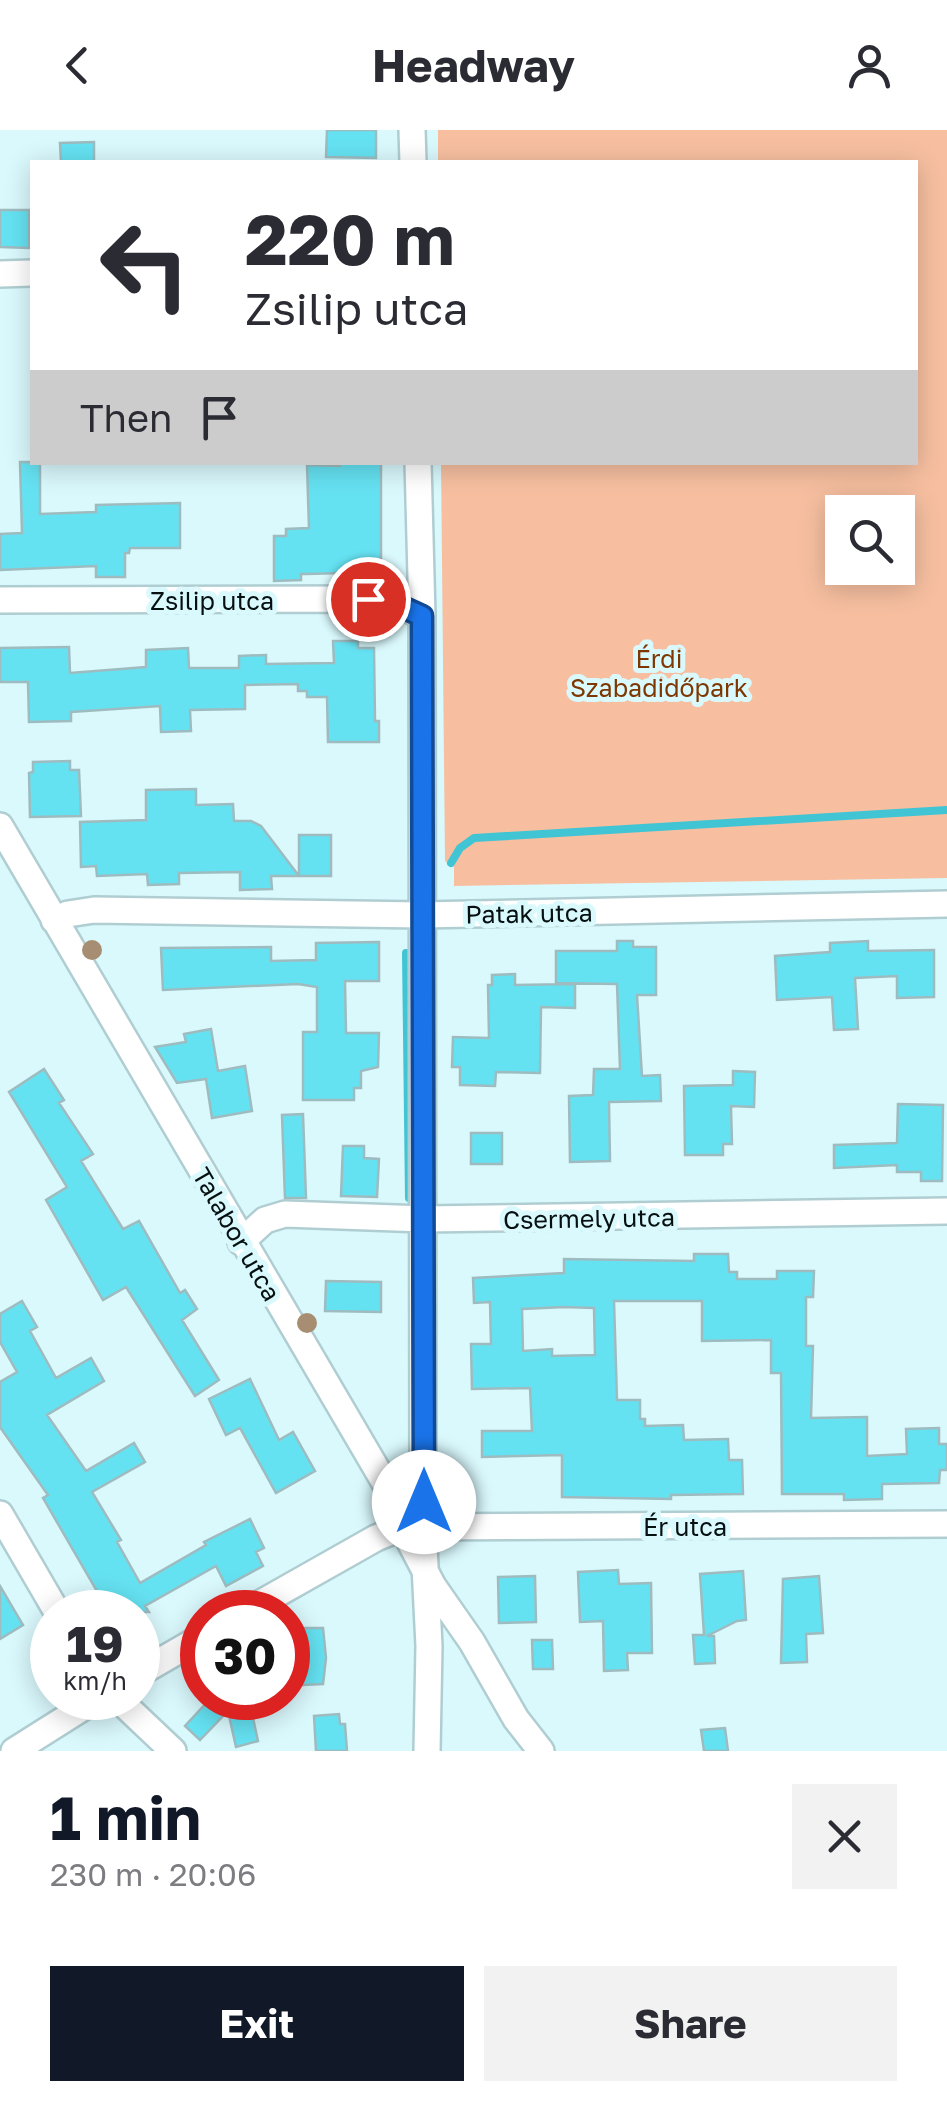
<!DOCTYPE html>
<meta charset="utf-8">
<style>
:root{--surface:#fff;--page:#f2f2f3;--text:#2b2b33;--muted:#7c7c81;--accent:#111827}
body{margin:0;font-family:"Golos Text",sans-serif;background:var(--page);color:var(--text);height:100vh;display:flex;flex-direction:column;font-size:38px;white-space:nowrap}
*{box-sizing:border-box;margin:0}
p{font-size:32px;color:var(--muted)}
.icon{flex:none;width:55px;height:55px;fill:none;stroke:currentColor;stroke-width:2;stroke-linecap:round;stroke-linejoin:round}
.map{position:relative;height:1621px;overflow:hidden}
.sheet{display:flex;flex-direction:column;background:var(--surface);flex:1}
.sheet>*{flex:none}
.top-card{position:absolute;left:30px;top:30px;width:888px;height:305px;border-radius:0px;box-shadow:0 5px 25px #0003;background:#fff;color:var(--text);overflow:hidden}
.fabs{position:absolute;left:825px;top:365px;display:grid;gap:20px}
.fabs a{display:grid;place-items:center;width:90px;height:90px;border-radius:0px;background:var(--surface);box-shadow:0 5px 25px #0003;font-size:50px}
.speed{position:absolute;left:30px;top:1460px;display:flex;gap:20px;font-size:50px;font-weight:700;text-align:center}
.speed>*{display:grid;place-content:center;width:130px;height:130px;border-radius:50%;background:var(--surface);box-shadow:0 5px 25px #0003;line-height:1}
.speed small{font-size:25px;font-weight:400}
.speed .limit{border:15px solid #d22;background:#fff;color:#111}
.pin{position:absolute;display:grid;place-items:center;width:85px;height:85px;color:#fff;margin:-42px;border:5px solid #fff;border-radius:50%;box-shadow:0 2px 10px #0007}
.me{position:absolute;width:110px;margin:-55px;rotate:0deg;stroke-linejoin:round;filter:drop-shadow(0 0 8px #0008)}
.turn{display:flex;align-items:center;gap:35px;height:210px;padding:0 50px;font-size:45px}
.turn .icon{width:130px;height:130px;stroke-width:2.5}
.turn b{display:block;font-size:70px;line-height:85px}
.then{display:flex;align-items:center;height:95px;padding:0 50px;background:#0003;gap:20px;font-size:38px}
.round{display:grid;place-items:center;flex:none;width:105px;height:105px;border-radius:0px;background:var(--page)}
.headline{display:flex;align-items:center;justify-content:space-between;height:170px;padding:0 50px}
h1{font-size:60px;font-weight:700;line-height:75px;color:var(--accent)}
.action{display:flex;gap:20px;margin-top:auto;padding:20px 50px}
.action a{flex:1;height:115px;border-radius:0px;background:var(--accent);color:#fff;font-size:40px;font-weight:700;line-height:115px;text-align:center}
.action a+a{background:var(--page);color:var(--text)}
header{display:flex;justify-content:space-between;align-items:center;height:130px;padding:0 50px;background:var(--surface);font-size:45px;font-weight:700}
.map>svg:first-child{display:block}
</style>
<header><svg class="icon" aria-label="back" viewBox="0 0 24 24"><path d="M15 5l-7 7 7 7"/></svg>Headway<svg class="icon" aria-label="person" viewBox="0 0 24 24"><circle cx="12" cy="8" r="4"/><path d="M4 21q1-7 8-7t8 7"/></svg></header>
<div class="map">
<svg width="947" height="1621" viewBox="0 0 947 1621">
<rect width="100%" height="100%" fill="#daf9fd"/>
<path fill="#f7bfa0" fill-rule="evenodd" d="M438,0H947V748L454,756V737L445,731L441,333L915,332V32H438ZM842,382H898V438H842Z"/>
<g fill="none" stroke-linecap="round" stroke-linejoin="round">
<path stroke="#41c5d4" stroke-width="8" d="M451,733L460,718L474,708L947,680
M406,823L409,1068"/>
</g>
<path fill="#65e2f2" stroke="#9ebcc0" stroke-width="2.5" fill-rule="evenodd" d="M327,0H376V28L326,27Z
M94,12V32H61L60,13Z
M0,80H29V118L0,117Z
M20,332H40V384L96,382V375L180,373V418H130L129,423H125V447H96V436L0,440V404L22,403Z
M340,332H381V442L306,444H301V450L274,451V406H286V399L309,398L307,335L340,336Z
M333,511H358V518H374L375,591H379V612H328L327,567H307V561H298V554L245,555V579L190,580L191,601L161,602L160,576L71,582V591L29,592L28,552H0V518L69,517L70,543L146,537V520L188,518L189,538H239V526L266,525V534L334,533Z
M70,631V640H79L81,686L30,687L29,643L33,642V632Z
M196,659V675L233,674L234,691H251L261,696L299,746H271L272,759L240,760V742L179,743V754L148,755L147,744L97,746L96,736L81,737L80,692L146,690V660Z
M299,705H331V746H299Z
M617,811H633V817H656V865H637L642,946L660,945L661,971L609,972L610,1031L570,1032L569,966L593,965L594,939H620L617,854L556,853V821H617Z
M868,811V821L934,820V867L897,868V846L855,848L858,899L834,900L832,867L777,870L775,826L830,822V813Z
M379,812V851H345L346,903H379L378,937L361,941V958H354V970H303V902H317V857L298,854L163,860L161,818L271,817V831L316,830V813Z
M515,844V855L575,854V878L541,877L540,943L496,942L495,956L460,955V937H452L453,907L489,908L488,855H492V845Z
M211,899L218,941L245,936L252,981L212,988L206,949L177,953L155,917L186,912L184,904Z
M44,939L64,970L59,973L93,1024L81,1031L123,1099L139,1091L180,1163L185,1160L197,1179L182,1190L219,1250L195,1266L126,1157L103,1170L46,1070L67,1057L9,962Z
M733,941L755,942L754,977L731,976L732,1014H723V1025H685L684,956L733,955Z
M898,974L943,975L942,1051H921V1042H897V1035L834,1038V1015L897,1013Z
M303,984L306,1068H285L282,985Z
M471,1003H502V1034H471Z
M343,1016H364V1028L379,1029L377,1067L341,1066Z
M694,1124H728L729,1142H737V1149H777V1141H814L813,1167H806V1216H813L811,1288L867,1287V1326L907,1324L906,1299L939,1298V1314H947V1340H940L939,1353L882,1354V1369L844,1370V1364H782L781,1243H771V1210L702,1211V1171H614L617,1270H640V1289H645V1296L683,1295L684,1310L728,1309L729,1330H742L743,1364L671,1365V1369L562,1367V1325L482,1327V1301H532L530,1258L472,1259L471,1214H491L490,1172L474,1173L473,1148L564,1143V1129L694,1131ZM564,1177L594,1178L595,1225L552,1226V1219L523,1221L522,1179Z
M326,1151L381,1152V1182L325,1181Z
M22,1171L37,1197L30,1201L56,1248L91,1228L104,1251L47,1285L86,1341L134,1313L145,1332L92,1362L121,1410L117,1412L140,1453L206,1415L204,1412L250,1389L264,1418L256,1422L263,1436L226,1456L216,1436L145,1476L149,1482H109L43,1368L48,1365L0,1297V1252L17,1242L0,1212V1184Z
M250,1249L279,1310L293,1302L315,1341L276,1363L240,1298L226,1305L209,1269Z
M618,1440L619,1454L651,1453L652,1523H627L628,1540L604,1541L603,1491L580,1492L578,1442Z
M743,1441L746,1490L737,1491L707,1506H714L715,1533L695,1534L693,1505H704L700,1444Z
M535,1446L536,1492L499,1493L498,1447Z
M819,1446L823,1503L806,1504L807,1532L781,1533L783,1449Z
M0,1456L23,1495L0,1509Z
M288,1498H323L326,1528L323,1554L303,1555V1546H288Z
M532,1510H552L553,1539H533Z
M211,1568H240L236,1572L253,1588L258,1611L236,1617L228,1581L200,1610L185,1596Z
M339,1584L340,1594H345L347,1621H316L314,1586Z
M725,1598L728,1621H704L701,1600Z"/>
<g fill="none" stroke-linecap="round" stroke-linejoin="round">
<g stroke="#b0ced2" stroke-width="30">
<path id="minor" d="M412,0L413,32
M0,144L32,143
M418,332L422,485L423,1396L429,1516L427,1621
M0,470L368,469L397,475L422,485
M0,696L389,1360L410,1412L433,1456L472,1512L516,1589L541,1621
M54,790L68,784L94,780L421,785L947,774
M241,1112L265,1090L285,1084L424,1089L947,1081
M0,1384L57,1482
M245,1482L376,1408L403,1397L947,1394
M138,1544L202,1507
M117,1568L173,1621
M14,1621L98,1568"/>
</g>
<use href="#minor" stroke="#fff" stroke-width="25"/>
</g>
<g fill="#a78e72">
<circle cx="92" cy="820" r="10"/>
<circle cx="307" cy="1193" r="10"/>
</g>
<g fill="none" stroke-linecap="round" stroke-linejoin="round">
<g stroke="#114b97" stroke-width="25">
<path id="route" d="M368,469L398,475L422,486L424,1372"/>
</g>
<use href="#route" stroke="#1a73e8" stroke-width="18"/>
</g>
<g text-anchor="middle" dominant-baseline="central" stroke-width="10" stroke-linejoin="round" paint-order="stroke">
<g font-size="25" fill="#061011" stroke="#daf9fd">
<text x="212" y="470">Zsilip utca</text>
<text transform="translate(529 783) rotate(-1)">Patak utca</text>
<text transform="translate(589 1088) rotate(-1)">Csermely utca</text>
<text transform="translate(237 1104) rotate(60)">Talabor utca</text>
<text x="685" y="1396">Ér utca</text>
</g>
<g font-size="25" fill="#7e3700" stroke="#daf9fd">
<text x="659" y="528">Érdi<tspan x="659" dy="29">Szabadidőpark</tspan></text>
</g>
</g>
</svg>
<div class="fabs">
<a><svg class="icon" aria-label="search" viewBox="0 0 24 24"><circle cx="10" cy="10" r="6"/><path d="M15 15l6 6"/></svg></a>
</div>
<div class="speed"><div>19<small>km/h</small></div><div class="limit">30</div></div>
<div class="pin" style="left:368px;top:469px;background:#d93025"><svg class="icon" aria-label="arrive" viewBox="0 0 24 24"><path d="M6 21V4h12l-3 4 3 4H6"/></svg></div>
<svg class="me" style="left:424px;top:1372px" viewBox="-20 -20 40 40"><circle r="19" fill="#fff"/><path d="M0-13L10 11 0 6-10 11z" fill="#1a73e8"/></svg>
<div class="top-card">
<div class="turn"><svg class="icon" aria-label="left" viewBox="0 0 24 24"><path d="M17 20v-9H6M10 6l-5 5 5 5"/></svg><div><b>220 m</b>Zsilip utca</div></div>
<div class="then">Then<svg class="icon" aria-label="arrive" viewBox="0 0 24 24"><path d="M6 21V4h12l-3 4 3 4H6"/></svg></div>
</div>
</div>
<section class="sheet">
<div class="headline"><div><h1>1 min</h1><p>230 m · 20:06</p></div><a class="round"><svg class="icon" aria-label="close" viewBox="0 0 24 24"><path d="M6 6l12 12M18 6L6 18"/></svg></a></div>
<div class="action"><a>Exit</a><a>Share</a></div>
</section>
